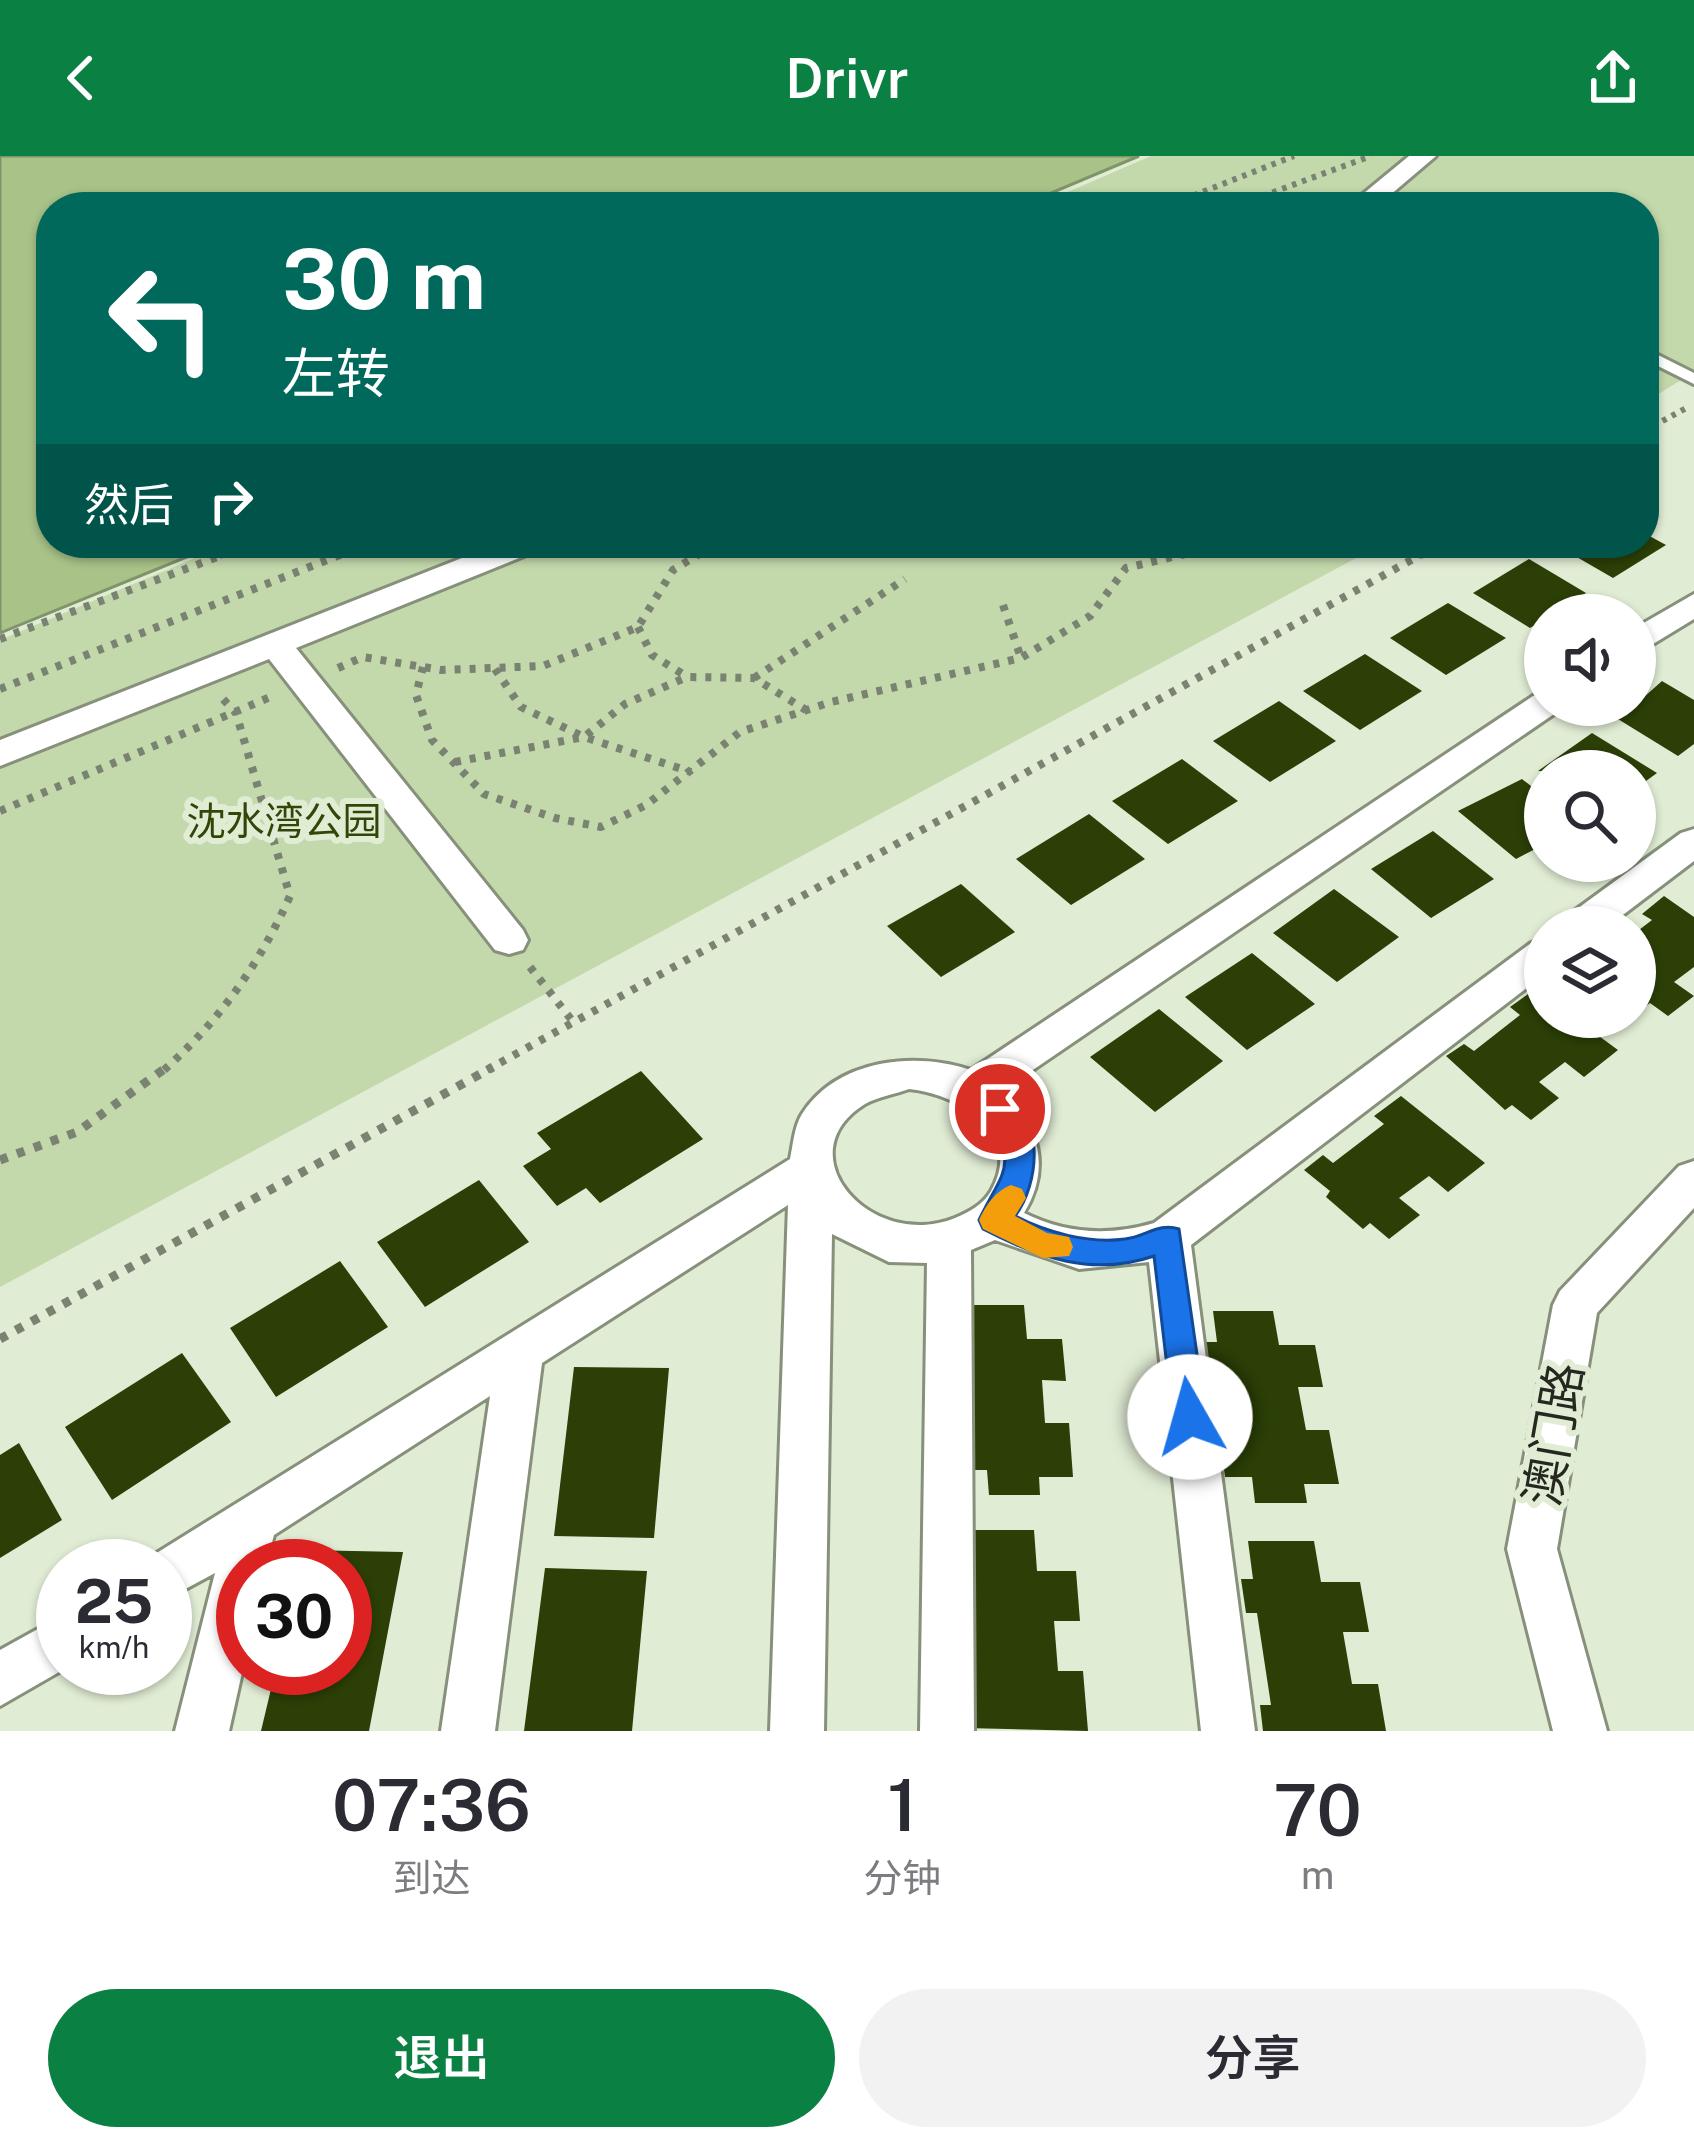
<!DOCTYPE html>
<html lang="zh">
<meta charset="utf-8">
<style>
:root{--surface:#fff;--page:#f2f2f3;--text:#2b2b33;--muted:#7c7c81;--accent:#0b8043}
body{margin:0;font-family:"Public Sans","Noto Sans SC",sans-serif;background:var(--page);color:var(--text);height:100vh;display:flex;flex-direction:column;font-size:45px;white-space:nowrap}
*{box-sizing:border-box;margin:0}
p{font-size:39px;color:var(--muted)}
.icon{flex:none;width:66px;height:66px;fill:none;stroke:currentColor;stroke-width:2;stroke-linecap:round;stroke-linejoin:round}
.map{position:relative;height:1575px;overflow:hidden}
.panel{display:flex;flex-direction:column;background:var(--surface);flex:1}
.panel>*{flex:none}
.guide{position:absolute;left:36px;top:36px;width:1623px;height:366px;border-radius:48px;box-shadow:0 3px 9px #0004;background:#00695c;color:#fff;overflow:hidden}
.tools{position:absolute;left:1524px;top:438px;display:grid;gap:24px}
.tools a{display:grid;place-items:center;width:132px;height:132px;border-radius:50%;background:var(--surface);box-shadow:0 3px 9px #0004;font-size:60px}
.speed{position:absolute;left:36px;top:1383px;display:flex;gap:24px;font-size:60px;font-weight:700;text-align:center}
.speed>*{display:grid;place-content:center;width:156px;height:156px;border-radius:50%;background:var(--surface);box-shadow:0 3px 9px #0004;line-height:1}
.speed small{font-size:30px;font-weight:400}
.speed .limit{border:18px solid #d22;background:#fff;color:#111}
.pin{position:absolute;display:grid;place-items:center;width:102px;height:102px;color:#fff;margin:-51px;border:6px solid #fff;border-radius:50%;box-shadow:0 3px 12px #0007}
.me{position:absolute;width:132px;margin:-66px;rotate:353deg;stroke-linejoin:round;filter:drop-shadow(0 0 9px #0008)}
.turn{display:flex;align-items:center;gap:42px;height:252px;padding:0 48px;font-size:54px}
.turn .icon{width:156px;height:156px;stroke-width:2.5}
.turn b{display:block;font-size:84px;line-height:102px}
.then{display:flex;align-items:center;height:114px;padding:0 48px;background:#0003;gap:24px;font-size:45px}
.eta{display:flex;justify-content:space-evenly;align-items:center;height:204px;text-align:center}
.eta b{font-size:72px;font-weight:600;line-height:84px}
.action{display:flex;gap:24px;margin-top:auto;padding:24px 48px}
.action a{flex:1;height:138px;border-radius:72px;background:var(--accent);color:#fff;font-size:48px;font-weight:600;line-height:138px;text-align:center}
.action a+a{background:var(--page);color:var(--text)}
header{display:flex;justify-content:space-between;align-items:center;height:156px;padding:0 48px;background:var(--accent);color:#fff;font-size:54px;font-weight:600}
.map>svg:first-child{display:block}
</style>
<header><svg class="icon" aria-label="back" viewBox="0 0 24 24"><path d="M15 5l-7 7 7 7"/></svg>Drivr<svg class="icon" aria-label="share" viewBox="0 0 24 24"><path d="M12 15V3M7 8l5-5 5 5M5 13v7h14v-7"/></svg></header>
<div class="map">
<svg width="1694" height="1575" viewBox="0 0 1694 1575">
<rect width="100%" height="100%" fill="#e0ecd4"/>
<path fill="#c3d8ab" d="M1151,0H1694V216L1644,247V51H1033Z
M231,387H1384L0,1131V484Z"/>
<path fill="#a8c288" stroke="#809469" stroke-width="3" d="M0,0H1139L1018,51H51V387H221L0,477Z"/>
<path fill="#2b3f06" d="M1644,377L1666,389L1613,422L1556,389L1644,387Z
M1529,403L1586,437L1530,472L1473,437Z
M1448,447L1506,482L1446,519L1390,482Z
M1365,498L1422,535L1360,574L1303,535Z
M1662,525L1694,544V588L1678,600L1613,560L1635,549Z
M1279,545L1336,585L1270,626L1213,585Z
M1592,577L1657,617L1635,633V615H1538Z
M1182,603L1238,645L1168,688L1112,645Z
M1522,623L1545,641V688L1516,703L1458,655Z
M1089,658L1145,703L1071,749L1016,703Z
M1433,675L1494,723L1431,762L1371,713Z
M961,728L1015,776L941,821L887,770Z
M1334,733L1399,781L1337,826L1273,777Z
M1664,740L1694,761V811L1674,826L1694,840L1668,860L1650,847L1643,852L1635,846V777L1652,764L1642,758Z
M1252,797L1315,848L1247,894L1185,841Z
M1535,833L1545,841V861H1573L1618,894L1584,921L1565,906L1539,926L1559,942L1531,964L1512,949L1505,954L1446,900L1464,888L1474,895L1520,859L1510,851Z
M1159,853L1223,905L1155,956L1090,901Z
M641,915L703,983L600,1047L586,1032L557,1050L523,1010L551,993L537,977Z
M1401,940L1485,1007L1448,1036L1429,1020L1399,1042L1420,1059L1389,1083L1370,1067L1363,1073L1326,1041L1330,1035L1304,1014L1323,999L1333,1007L1384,968L1374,960Z
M479,1024L529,1086L425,1151L377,1086Z
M340,1105L388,1171L276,1241L230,1172Z
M964,1149H1024L1027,1183H1062L1066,1225L1042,1224L1045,1267H1069L1073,1321H1039L1040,1339H989L987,1314H961Z
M1213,1155H1273L1279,1189H1315L1323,1231H1298L1306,1274H1329L1339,1328H1304L1307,1347H1255L1252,1321H1225L1221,1292H1232L1221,1215H1210L1206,1186H1217Z
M182,1197L231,1266L112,1344L65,1271Z
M574,1211L669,1212L654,1382L554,1380Z
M19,1287L62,1364L0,1402V1299Z
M969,1374H1034L1037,1415H1076L1080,1465H1054L1058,1515H1083L1088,1575L965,1572L964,1536H975Z
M1248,1385H1314L1321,1426H1360L1369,1476H1343L1352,1528H1378L1386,1575H1263L1260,1549H1271L1257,1457H1246L1241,1423H1253Z
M303,1394L403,1396L369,1575H261L276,1512H345V1410H299Z
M545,1412L647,1415L632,1575H524Z"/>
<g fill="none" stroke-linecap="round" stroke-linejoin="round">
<g stroke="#86907a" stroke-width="6">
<path id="service" d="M1644,192L1694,217V228L1644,203Z"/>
</g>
<g stroke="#86907a" stroke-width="6">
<path id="minor" d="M1409,0H1436L1376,51H1347Z
M500,387H544L539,394L296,492L523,774L528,784L523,794L509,798L495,794L269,503L0,610V584Z
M1694,438V463L1635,499V472Z
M1545,537V549H1562L1557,556L1005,933C1039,971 1051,1013 1024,1057C1066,1078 1110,1080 1154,1067L1531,787L1545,782V818L1191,1089L1255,1575H1201L1149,1106L1079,1113L995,1084L971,1094L974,1575H920L927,1107L889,1106L832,1078L824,1575H770L788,1049L542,1207L495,1575H441L490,1240L274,1379L266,1410H243V1512L229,1575H175L215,1417L165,1444V1410H144L147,1403L790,1003C793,989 794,971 802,958C837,903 915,895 971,914L1533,540ZM909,933C958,938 1025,976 991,1035C983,1049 969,1056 955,1062C871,1096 784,998 865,948C877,941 896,938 909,933Z
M1694,673V705L1607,771H1561L1566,761L1681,677Z
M1694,1005V1052L1597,1157L1557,1393L1607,1575H1553L1507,1393L1553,1149L1560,1135L1679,1010Z
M63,1459L66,1512L0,1550V1494Z"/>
</g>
<path stroke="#7a8272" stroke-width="6" stroke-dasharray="4.5 6" stroke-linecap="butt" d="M1164,51L1294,0
M1233,51L1371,0
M1644,275L1690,250
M220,400L255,387
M338,400L371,387
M696,400L717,387
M1182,400L1211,387
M1418,400L1442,387"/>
<path stroke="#7a8272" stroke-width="8" stroke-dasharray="6 9" stroke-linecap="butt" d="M1003,449L1021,502
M638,471L652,499L686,520
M0,483L228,397
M423,511L416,539L432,584L484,638L555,662L601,671L646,649L740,576L831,546L1021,502L1090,460L1126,412L1189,397
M338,512L363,501L441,514L543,510L638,471L673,414L701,397
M495,513L521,551L584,581L691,616
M754,522L905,423
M0,533L345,397
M455,606L584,581L625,548L687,521L754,522L806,554
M0,655L275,539
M530,811L574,867
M164,914C220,864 259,809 290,740L236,557L223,543
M487,914L1424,397"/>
<path stroke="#7a8272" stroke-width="9" stroke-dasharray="8 10" stroke-linecap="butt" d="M0,1004L77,976L167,911
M0,1183L493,911"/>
<use href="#service" fill="#fff" fill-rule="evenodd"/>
<use href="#minor" fill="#fff" fill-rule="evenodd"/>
</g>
<path fill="#1a73e8" stroke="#114b97" stroke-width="3" d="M1000,942C1047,957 1039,1029 1015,1060C1046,1076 1088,1088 1125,1083C1145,1081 1159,1066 1179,1073L1206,1261L1202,1272L1190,1276L1178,1272L1173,1261L1154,1100C1093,1121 1039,1102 983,1073L979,1064C1006,1009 1017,1014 986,953L990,945Z"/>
<path fill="#f59e0b" d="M1011,1029L1022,1033L1026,1042L1015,1060L1047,1077L1069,1081L1073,1091L1069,1100L1043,1102L983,1073L979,1064C986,1049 995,1035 1011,1029Z"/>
<g text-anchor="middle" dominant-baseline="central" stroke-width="12" stroke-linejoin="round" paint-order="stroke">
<g font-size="39" fill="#314707" stroke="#e0ecd4">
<text x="284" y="665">沈水湾公园</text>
</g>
<g font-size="48" fill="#242820" stroke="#e0ecd4">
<text transform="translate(1553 1278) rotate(-80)">澳门路</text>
</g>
</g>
</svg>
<div class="tools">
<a><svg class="icon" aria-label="sound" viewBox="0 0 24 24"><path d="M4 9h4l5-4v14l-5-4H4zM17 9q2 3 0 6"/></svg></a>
<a><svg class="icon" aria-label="search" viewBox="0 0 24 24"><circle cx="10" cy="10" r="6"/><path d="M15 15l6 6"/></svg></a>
<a><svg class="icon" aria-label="layers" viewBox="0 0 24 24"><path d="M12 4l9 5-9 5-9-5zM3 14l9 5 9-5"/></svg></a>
</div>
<div class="speed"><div>25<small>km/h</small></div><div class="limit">30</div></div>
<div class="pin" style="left:1000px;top:953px;background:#d93025"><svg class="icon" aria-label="arrive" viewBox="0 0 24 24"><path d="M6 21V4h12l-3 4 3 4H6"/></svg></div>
<svg class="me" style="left:1190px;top:1261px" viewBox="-20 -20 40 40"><circle r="19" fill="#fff"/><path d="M0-13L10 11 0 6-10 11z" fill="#1a73e8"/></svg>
<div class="guide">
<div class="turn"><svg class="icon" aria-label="left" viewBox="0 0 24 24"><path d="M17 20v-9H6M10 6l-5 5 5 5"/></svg><div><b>30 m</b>左转</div></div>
<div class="then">然后<svg class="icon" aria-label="right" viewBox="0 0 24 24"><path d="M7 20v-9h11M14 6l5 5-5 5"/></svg></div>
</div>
</div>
<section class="panel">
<div class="eta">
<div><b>07:36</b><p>到达</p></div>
<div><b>1</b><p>分钟</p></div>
<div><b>70</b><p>m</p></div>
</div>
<div class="action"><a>退出</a><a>分享</a></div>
</section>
